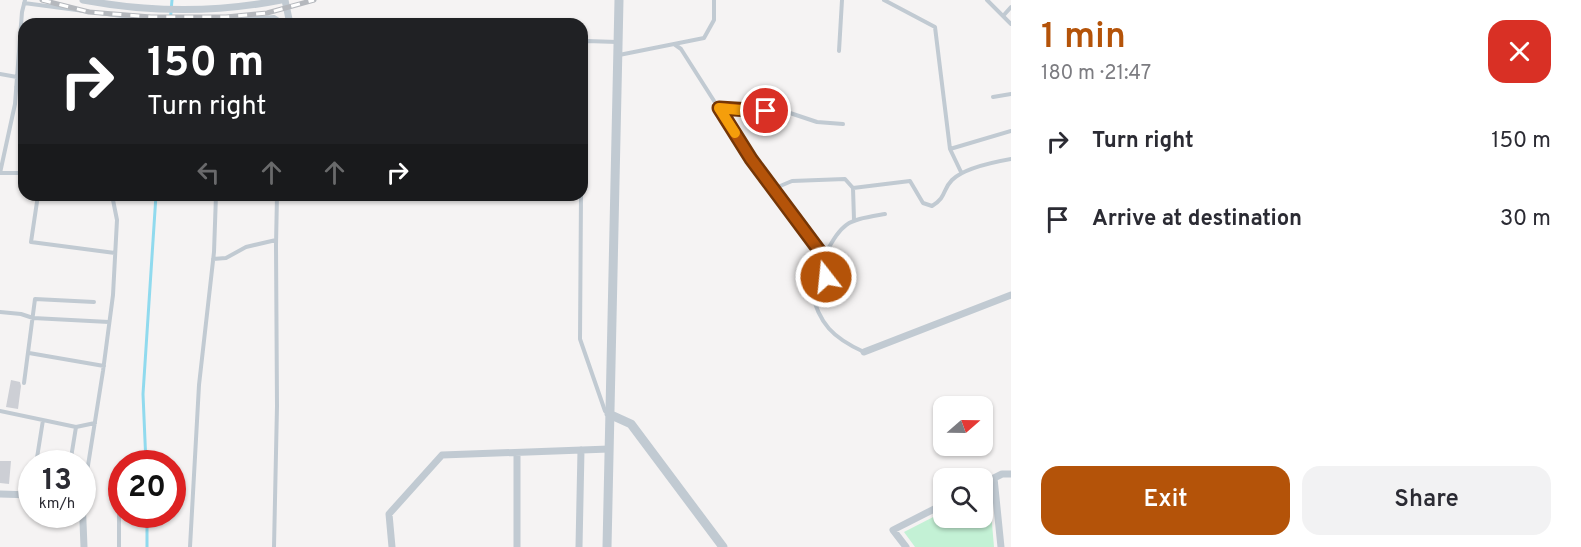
<!DOCTYPE html>
<meta charset="utf-8">
<style>
:root{--surface:#fff;--page:#f2f2f3;--text:#2b2b33;--muted:#7c7c81;--accent:#b45309}
body{margin:0;font-family:Overpass,sans-serif;background:var(--page);color:var(--text);height:100vh;display:flex;flex-direction:column;font-size:22px;white-space:nowrap}
*{box-sizing:border-box;margin:0}
p{font-size:20px;color:var(--muted)}
.icon{flex:none;width:33px;height:33px;fill:none;stroke:currentColor;stroke-width:2;stroke-linecap:round;stroke-linejoin:round}
.map{position:relative;flex:1;overflow:hidden}
.side{display:flex;flex-direction:column;background:var(--surface);width:570px}
.side>*{flex:none}
.banner{position:absolute;left:18px;top:18px;width:570px;height:183px;border-radius:18px;box-shadow:0 2px 4px #0004;background:#202124;color:#fff;overflow:hidden}
.needle{width:39px;rotate:70deg}
.controls{position:absolute;left:933px;top:396px;display:grid;gap:12px}
.controls a{display:grid;place-items:center;width:60px;height:60px;border-radius:12px;background:var(--surface);box-shadow:0 2px 4px #0004;font-size:30px}
.speed{position:absolute;left:18px;top:450px;display:flex;gap:12px;font-size:30px;font-weight:700;text-align:center}
.speed>*{display:grid;place-content:center;width:78px;height:78px;border-radius:50%;background:var(--surface);box-shadow:0 2px 4px #0004;line-height:1}
.speed small{font-size:15px;font-weight:400}
.speed .limit{border:9px solid #d22;background:#fff;color:#111}
.pin{position:absolute;display:grid;place-items:center;width:51px;height:51px;color:#fff;margin:-26px;border:3px solid #fff;border-radius:50%;box-shadow:0 2px 6px #0007}
.me{position:absolute;width:66px;margin:-33px;rotate:344deg;stroke-linejoin:round;filter:drop-shadow(0 0 4px #0008)}
.turn{display:flex;align-items:center;gap:21px;height:126px;padding:0 30px;font-size:27px}
.turn .icon{width:78px;height:78px;stroke-width:2.5}
.turn b{display:block;font-size:42px;line-height:51px}
.lanes{display:flex;align-items:center;height:57px;padding:0 30px;background:#0003;justify-content:center;gap:30px;direction:ltr}
.lanes .off{opacity:.35}
.round{display:grid;place-items:center;flex:none;width:63px;height:63px;border-radius:18px;background:var(--page)}
.headline{display:flex;align-items:center;justify-content:space-between;height:102px;padding:0 30px}
h1{font-size:36px;font-weight:600;line-height:45px;color:var(--accent)}
.action{display:flex;gap:12px;margin-top:auto;padding:12px 30px}
.action a{flex:1;height:69px;border-radius:18px;background:var(--accent);color:#fff;font-size:24px;font-weight:600;line-height:69px;text-align:center}
.action a+a{background:var(--page);color:var(--text)}
ul{padding:0;list-style:none}
li{display:flex;align-items:center;gap:18px;height:78px;padding:0 30px}
li div{flex:1}
li b{display:block;font-size:22px}
li em{font-style:normal}
main{display:flex;flex:1;min-height:0}
.map>svg:first-child{display:block}
</style>
<main>
<div class="map">
<svg width="1011" height="547" viewBox="0 0 1011 547">
<rect width="100%" height="100%" fill="#f5f3f3"/>
<path fill="#c3f1d5" d="M989,488L994,547H915L904,532L943,512L944,518H982L983,491Z"/>
<g fill="none" stroke-linecap="round" stroke-linejoin="round">
<path stroke="#90daee" stroke-width="3" d="M170,24L172,0
M146,464L143,394L156,195
M147,514V547"/>
</g>
<path fill="#cdcfd5" d="M11,380L20,382L21,386L18,409L6,407Z
M0,461H11L9,484L0,483Z"/>
<g fill="none" stroke-linecap="round" stroke-linejoin="round">
<path stroke="#c1cad2" stroke-width="4" d="M884,0L935,27L950,149L1011,131
M987,0L1011,24
M24,3L152,20L210,21L274,17L285,24
M1003,16L1011,7
M583,43L587,41L617,42
M674,44L704,38L714,20V0
M839,51L842,0
M619,55L674,44L681,49L751,159L827,261L826,277L811,290C819,324 833,338 864,352
M0,74L17,77
M16,87H24
M993,97L1011,94
M720,108L790,113L817,122L843,124
M582,118L583,42
M950,149L961,172
M24,173H0L15,104L22,12L25,0
M773,189L792,181L845,179L853,188
M38,195L31,242L115,253
M581,195L580,339L605,411L608,413
M854,220L853,188L910,181L923,203L932,206C947,197 942,190 952,180C964,168 994,162 1011,159
M824,256C844,220 846,221 885,214
M213,259L226,258L246,247L276,240
M0,312L21,314L33,318L109,322
M29,353L104,366
M24,383L35,299L94,302
M0,411L76,427L70,464
M76,427L95,423
M36,464L43,420
M83,497L103,371L113,295L117,220L112,195
M119,547V514
M190,547L199,385L214,252L216,195
M274,547L277,406L276,245L277,195"/>
<path stroke="#c1cad2" stroke-width="7" d="M83,0C147,12 216,13 281,0
M285,0L290,24
M864,352L1011,295
M517,453V547
M994,478L1001,547
M982,484L1002,474H1011
M0,494L32,495
M82,497L84,547
M392,547L389,514L442,455L609,449
M579,547L581,450
M906,547L893,530L944,504"/>
<path stroke="#c1cad2" stroke-width="9" d="M609,414L631,424L723,547
M607,547L619,0"/>
<g stroke="#b5b8bd" stroke-width="5">
<path id="rail" d="M42,0L89,12L151,17H226L267,13L314,0"/>
</g>
<use href="#rail" stroke="#fff" stroke-width="3" stroke-dasharray="9" stroke-linecap="butt"/>
</g>
<g fill="none" stroke-linecap="round" stroke-linejoin="round">
<g stroke="#753606" stroke-width="15">
<path id="route" d="M766,111L719,108L751,159L827,261L826,277"/>
</g>
<use href="#route" stroke="#b45309" stroke-width="10"/>
<path stroke="#f59e0b" stroke-width="10" d="M735,133L719,108L739,110"/>
</g>
</svg>
<div class="controls">
<a><svg class="needle" viewBox="-14 -14 28 28"><path d="M0-13l5 13h-10z" fill="#e53935"/><path d="M0 13l5-13h-10z" fill="#7c7c81"/></svg></a>
<a><svg class="icon" aria-label="search" viewBox="0 0 24 24"><circle cx="10" cy="10" r="6"/><path d="M15 15l6 6"/></svg></a>
</div>
<div class="speed"><div>13<small>km/h</small></div><div class="limit">20</div></div>
<div class="pin" style="left:766px;top:111px;background:#d93025"><svg class="icon" aria-label="arrive" viewBox="0 0 24 24"><path d="M6 21V4h12l-3 4 3 4H6"/></svg></div>
<svg class="me" style="left:826px;top:277px" viewBox="-20 -20 40 40"><circle r="17" fill="#b45309" stroke="#fff" stroke-width="3"/><path d="M0-11L8 9 0 5-8 9z" fill="#fff"/></svg>
<div class="banner">
<div class="turn"><svg class="icon" aria-label="right" viewBox="0 0 24 24"><path d="M7 20v-9h11M14 6l5 5-5 5"/></svg><div><b>150 m</b>Turn right</div></div>
<div class="lanes"><svg class="icon off" aria-label="left" viewBox="0 0 24 24"><path d="M17 20v-9H6M10 6l-5 5 5 5"/></svg><svg class="icon off" aria-label="ahead" viewBox="0 0 24 24"><path d="M12 20V5M6 11l6-6 6 6"/></svg><svg class="icon off" aria-label="ahead" viewBox="0 0 24 24"><path d="M12 20V5M6 11l6-6 6 6"/></svg><svg class="icon" aria-label="right" viewBox="0 0 24 24"><path d="M7 20v-9h11M14 6l5 5-5 5"/></svg></div>
</div>
</div>
<section class="side">
<div class="headline"><div><h1>1 min</h1><p>180 m · 21:47</p></div><a class="round" style="background:#d93025;color:#fff"><svg class="icon" aria-label="close" viewBox="0 0 24 24"><path d="M6 6l12 12M18 6L6 18"/></svg></a></div>
<ul>
<li><svg class="icon" aria-label="right" viewBox="0 0 24 24"><path d="M7 20v-9h11M14 6l5 5-5 5"/></svg><div><b>Turn right</b></div><em>150 m</em></li>
<li><svg class="icon" aria-label="arrive" viewBox="0 0 24 24"><path d="M6 21V4h12l-3 4 3 4H6"/></svg><div><b>Arrive at destination</b></div><em>30 m</em></li>
</ul>
<div class="action"><a>Exit</a><a>Share</a></div>
</section>
</main>
